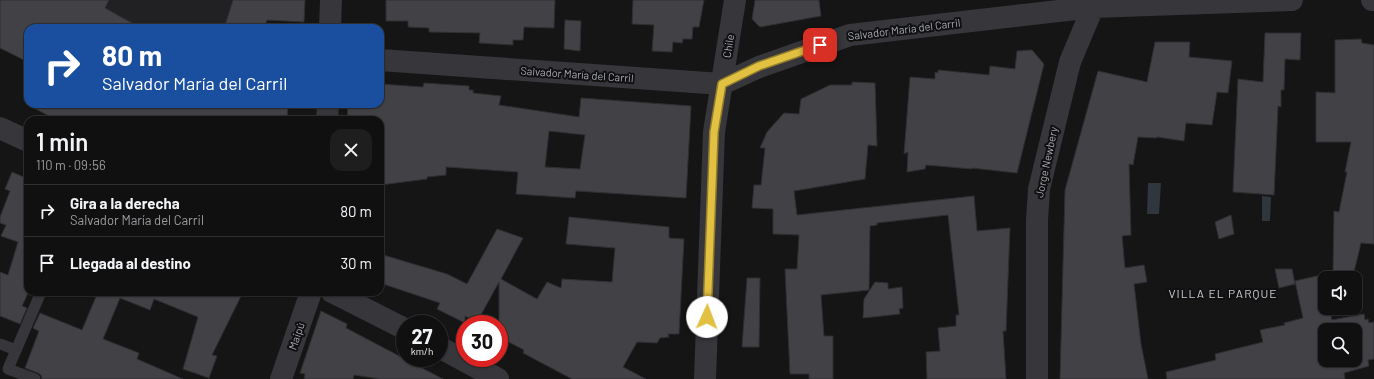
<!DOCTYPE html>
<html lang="es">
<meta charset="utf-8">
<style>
:root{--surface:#101010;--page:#1e1e1e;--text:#f1f3f6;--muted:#9c9d9f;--line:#303030}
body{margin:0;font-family:Barlow,sans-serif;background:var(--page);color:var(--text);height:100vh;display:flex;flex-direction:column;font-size:15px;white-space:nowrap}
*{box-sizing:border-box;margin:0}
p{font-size:13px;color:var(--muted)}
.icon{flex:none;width:22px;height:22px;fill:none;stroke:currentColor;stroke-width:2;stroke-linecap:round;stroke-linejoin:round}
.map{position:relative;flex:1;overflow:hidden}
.drawer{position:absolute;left:24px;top:116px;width:360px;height:180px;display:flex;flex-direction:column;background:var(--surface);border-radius:12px;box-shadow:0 1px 3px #0004,0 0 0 1px var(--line)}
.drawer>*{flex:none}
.top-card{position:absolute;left:24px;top:24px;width:360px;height:84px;border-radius:12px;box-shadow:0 1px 3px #0004,0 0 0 1px var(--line);background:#1a4fa0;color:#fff;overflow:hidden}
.controls{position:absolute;left:1318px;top:271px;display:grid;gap:8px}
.controls a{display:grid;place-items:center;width:44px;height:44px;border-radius:8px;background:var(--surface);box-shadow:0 1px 3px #0004,0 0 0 1px var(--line);font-size:20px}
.speed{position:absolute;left:396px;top:315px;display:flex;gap:8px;font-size:20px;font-weight:700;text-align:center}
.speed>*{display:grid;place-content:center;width:52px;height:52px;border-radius:50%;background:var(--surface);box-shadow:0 1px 3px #0004,0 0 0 1px var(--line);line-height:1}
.speed small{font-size:10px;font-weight:400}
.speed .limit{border:6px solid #d22;background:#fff;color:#111}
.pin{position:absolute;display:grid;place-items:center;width:34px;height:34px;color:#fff;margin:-17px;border-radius:8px;box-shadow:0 2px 6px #0006}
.me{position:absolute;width:44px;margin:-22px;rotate:2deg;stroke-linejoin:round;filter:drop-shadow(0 0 3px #0008)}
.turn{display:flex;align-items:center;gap:14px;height:84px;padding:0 12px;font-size:18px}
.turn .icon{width:52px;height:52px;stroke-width:2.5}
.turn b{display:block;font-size:28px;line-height:34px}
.round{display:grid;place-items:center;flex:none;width:42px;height:42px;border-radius:12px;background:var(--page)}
.head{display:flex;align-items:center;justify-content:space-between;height:68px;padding:0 12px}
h1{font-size:24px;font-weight:600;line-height:30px}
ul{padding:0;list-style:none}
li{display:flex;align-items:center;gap:12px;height:52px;padding:0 12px;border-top:1px solid var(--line)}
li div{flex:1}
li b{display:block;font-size:15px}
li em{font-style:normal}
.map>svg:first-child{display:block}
</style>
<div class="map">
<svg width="1374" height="379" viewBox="0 0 1374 379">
<rect width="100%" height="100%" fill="#151516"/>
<path fill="#212123" d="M87,0H273L264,28H74Z"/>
<path fill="#2f363e" d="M1148,183H1161L1159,214H1147Z
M1262,196L1271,197L1270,221H1262Z"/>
<path fill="#424246" stroke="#2f2f32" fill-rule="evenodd" d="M0,0H109L105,8L141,28H28V62L0,48Z
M233,0H305L304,22L267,20L264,28H224Z
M386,0H555L554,28L524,27L523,40H513V45L479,43L480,33L429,32V28L408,27V21H386Z
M633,0H704L699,27H693L692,39H683L682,43L673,42L672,52L652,51L654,25L632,24Z
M755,0H819L821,16L760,27L752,19Z
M565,20L581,21L580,51L564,49Z
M1265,33H1301L1300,60L1285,59L1284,90H1281V107L1278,106L1274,195L1233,192L1238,79L1263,82Z
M1361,39L1362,43L1374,45V244L1361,243L1354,272L1333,271L1334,211L1339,212L1347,172H1345L1351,142H1316V92L1335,93V40Z
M1155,42H1190L1189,57L1232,61L1228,93L1217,92L1212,125L1186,123L1184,141L1157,137V138L1138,137L1133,165L1129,164L1131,235L1122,236L1125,268L1144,265L1147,282L1134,284L1141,344L1148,379H1060L1065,190L1098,71L1147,82Z
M1032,50L1044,64L1017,173L972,168V169L926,165L925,169L907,172L908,152L904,154L910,77L935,79V72L938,73V70L989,75L990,66L1015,69L1017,51Z
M852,82L875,83L877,146L868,145L865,179L794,191L797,215L974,196L977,231L1010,228L1006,331H1003L1006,379H927L926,352L940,351L938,328L956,326V315H959L948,215L877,223V225L870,226L869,290L821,295L824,336H833V379H809V374H790L785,269H797L799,235L773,234V209L752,208L754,185H761L765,148H760L767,132L784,113L799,114L801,99L830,85H852Z
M424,83L469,86V90H473V93L501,96L499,105L579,117L581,98L691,106L686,198L576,191L575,198L516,194L518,172L446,167V175L427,177V179L380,185V120H347L348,104H380V84L423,87ZM549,131L585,135L580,169L545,167Z
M26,104H288L287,120H57Z
M12,172L28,179V293L22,306L27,308L20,324L0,316V272L8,275L18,242L1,236L6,225L0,223V217L10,191L5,189Z
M1231,215L1234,234L1219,239L1215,222Z
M569,217L669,227V238L684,239L679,334H668L669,337L660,338L657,343L637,342L623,367L646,379H572L523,353L524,350L499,337V282L477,322L465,316V323L437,309L440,303L380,283V254L447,274L467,284L497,229L523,238L501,279L537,299L547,282L561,288L562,279L612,282L615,248L566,244Z
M1275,269H1292L1295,284L1279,288Z
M1321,275L1325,291V308H1329L1332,320L1364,314L1365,320L1368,319L1369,323L1374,322V359L1368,360L1369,366L1344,373L1345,379H1167L1166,372L1216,360L1215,354L1263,342L1260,330L1285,325L1284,323L1303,318L1295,281ZM1325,330H1355V360H1325Z
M747,278H760L759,347H742Z
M875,282L888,283V289L902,287L903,308L899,309L900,314L863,318L864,299Z
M98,292H243L212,355L217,356L209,378L183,369L198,317L154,299L150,310L120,298L103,339L139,353L137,359L183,379H42L41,375L38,373L25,368L39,331L33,328L40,313L82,330Z
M321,311L347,324L346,328L443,379H380L354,375L353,379H304L305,374L300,373Z"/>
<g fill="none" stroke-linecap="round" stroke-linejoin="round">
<path stroke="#36363b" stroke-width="11" d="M0,344L16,350
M35,379L8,369L41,292"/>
<path stroke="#36363b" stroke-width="22" d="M1372,0H1374
M330,28L331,0
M380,60L722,84L759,67L850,35L1093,7L1292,0
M327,120L328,104
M0,128L28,141
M332,292L405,329
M439,347L498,379
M281,379L311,292
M705,379L714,132L735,0
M1037,379V220L1039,189L1070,62L1096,0"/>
</g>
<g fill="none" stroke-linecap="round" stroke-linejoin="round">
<g stroke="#927d2b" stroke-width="10">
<path id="route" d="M707,317L714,132L722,84L759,66L820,45"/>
</g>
<use href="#route" stroke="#e1c042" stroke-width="7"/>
</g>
<g text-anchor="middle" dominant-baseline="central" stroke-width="4" stroke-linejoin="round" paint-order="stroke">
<g font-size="11" fill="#a8aab5" stroke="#101011">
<text transform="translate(904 29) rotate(-7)">Salvador María del Carril</text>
<text transform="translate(728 46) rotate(-81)">Chile</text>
<text transform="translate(577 74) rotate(4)">Salvador María del Carril</text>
<text transform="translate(1046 162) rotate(-78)">Jorge Newbery</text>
<text transform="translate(296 336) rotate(-71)">Maipú</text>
</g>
<g font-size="12" letter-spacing="1" fill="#c8cad2" stroke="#101011">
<text x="1223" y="293">VILLA EL PARQUE</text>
</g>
</g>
</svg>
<div class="controls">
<a><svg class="icon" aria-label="sound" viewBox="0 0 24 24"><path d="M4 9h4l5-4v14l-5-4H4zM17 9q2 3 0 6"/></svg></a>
<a><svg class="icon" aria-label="search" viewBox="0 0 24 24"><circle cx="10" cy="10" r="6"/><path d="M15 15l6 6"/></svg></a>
</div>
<div class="speed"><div>27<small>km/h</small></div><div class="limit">30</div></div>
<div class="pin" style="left:820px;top:45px;background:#d93025"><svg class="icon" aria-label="arrive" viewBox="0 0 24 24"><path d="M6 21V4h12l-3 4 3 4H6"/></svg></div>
<svg class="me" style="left:707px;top:317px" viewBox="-20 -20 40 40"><circle r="19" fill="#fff"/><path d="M0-13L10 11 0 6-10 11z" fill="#e1c042"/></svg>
<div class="top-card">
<div class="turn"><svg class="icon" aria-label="right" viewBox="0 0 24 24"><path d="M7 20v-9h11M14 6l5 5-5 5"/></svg><div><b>80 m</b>Salvador María del Carril</div></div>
</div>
<section class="drawer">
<div class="head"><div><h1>1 min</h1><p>110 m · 09:56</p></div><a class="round"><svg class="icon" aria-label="close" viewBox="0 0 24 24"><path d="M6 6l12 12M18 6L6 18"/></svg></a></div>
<ul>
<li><svg class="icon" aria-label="right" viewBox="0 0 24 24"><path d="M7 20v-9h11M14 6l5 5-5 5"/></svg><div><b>Gira a la derecha</b><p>Salvador María del Carril</p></div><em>80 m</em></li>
<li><svg class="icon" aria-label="arrive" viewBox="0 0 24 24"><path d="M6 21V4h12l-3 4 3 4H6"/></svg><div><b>Llegada al destino</b></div><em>30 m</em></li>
</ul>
</section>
</div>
